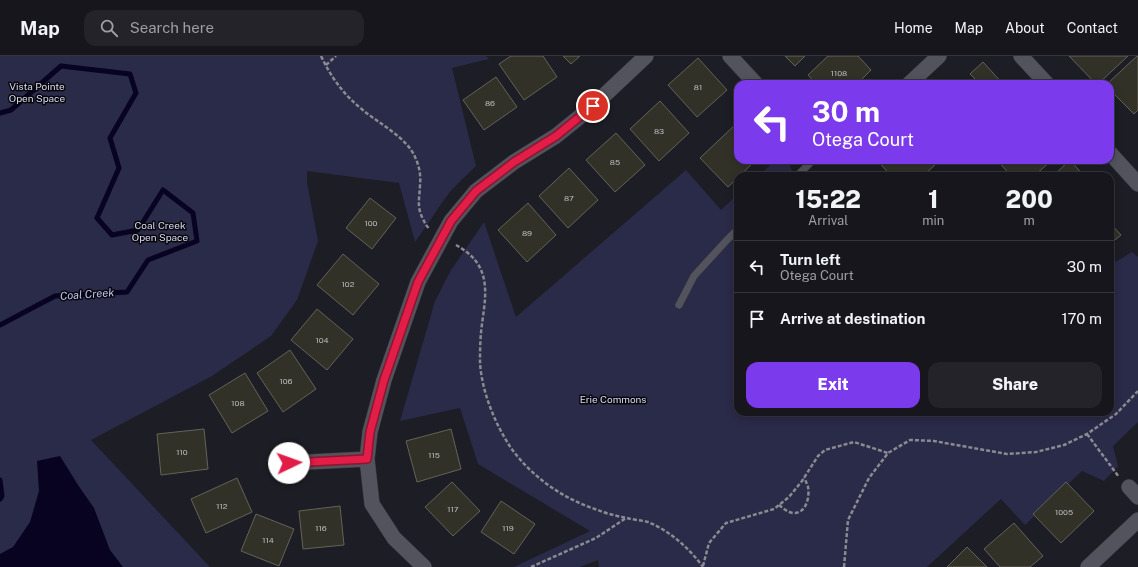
<!DOCTYPE html>
<style>
:root{--surface:#16161c;--page:#232329;--text:#f1f3f6;--muted:#9e9fa3;--line:#35353b;--accent:#7c3aed}
body{margin:0;font-family:"Public Sans",sans-serif;background:var(--page);color:var(--text);height:100vh;display:flex;flex-direction:column;font-size:15px;white-space:nowrap}
*{box-sizing:border-box;margin:0}
p{font-size:13px;color:var(--muted)}
.icon{flex:none;width:22px;height:22px;fill:none;stroke:currentColor;stroke-width:2;stroke-linecap:round;stroke-linejoin:round}
.map{position:relative;flex:1;overflow:hidden}
.sheet{position:absolute;left:734px;top:116px;width:380px;height:244px;display:flex;flex-direction:column;background:var(--surface);border-radius:12px;box-shadow:0 2px 10px #0003,0 0 0 1px var(--line)}
.sheet>*{flex:none}
.hud{position:absolute;left:734px;top:24px;width:380px;height:84px;border-radius:12px;box-shadow:0 2px 10px #0003,0 0 0 1px var(--line);background:#7c3aed;color:#fff;overflow:hidden}
.pin{position:absolute;display:grid;place-items:center;width:34px;height:34px;color:#fff;margin:-17px;border:2px solid #fff;border-radius:50%;box-shadow:0 1px 4px #0007}
.me{position:absolute;width:44px;margin:-22px;rotate:87deg;stroke-linejoin:round;filter:drop-shadow(0 0 3px #0008)}
.turn{display:flex;align-items:center;gap:14px;height:84px;padding:0 12px;font-size:18px}
.turn .icon{width:52px;height:52px;stroke-width:2.5}
.turn b{display:block;font-size:28px;line-height:34px}
.eta{display:flex;justify-content:space-evenly;align-items:center;height:68px;text-align:center}
.eta b{font-size:24px;font-weight:800;line-height:28px}
.action{display:flex;gap:8px;margin-top:auto;padding:8px 12px}
.action a{flex:1;height:46px;border-radius:12px;background:var(--accent);color:#fff;font-size:16px;font-weight:800;line-height:46px;text-align:center}
.action a+a{background:var(--page);color:var(--text)}
ul{padding:0;list-style:none}
li{display:flex;align-items:center;gap:12px;height:52px;padding:0 12px;border-top:1px solid var(--line)}
li div{flex:1}
li b{display:block;font-size:15px}
li em{font-style:normal}
header{display:flex;align-items:center;gap:24px;box-sizing:border-box;height:56px;padding:0 20px;background:var(--surface);border-bottom:1px solid var(--line)}
header strong{font-size:19px}
nav{display:flex;gap:22px;margin-inline-start:auto;font-size:14px}
.search{width:280px;height:36px;background:var(--page);display:flex;align-items:center;gap:10px;box-sizing:border-box;padding:0 14px;border-radius:12px;color:var(--muted);font-size:15px}
.map>svg:first-child{display:block}
</style>
<header>
<strong>Map</strong>
<div class="search"><svg class="icon" aria-label="search" viewBox="0 0 24 24"><circle cx="10" cy="10" r="6"/><path d="M15 15l6 6"/></svg>Search here</div>
<nav><a>Home</a><a>Map</a><a>About</a><a>Contact</a></nav>
</header>
<div class="map">
<svg width="1138" height="511" viewBox="0 0 1138 511">
<rect width="100%" height="100%" fill="#1d1d25"/>
<path fill="#2a2a49" d="M0,0H486L489,3L452,12L476,110C467,119 457,128 449,137C437,153 427,170 415,186L399,127L307,115V126L318,185L297,244L271,280L212,320L91,384L210,511H0Z
M776,104H788L793,118L795,120H758Z
M686,114L721,154L738,138V356H1110V209L1132,196L1138,201V366L1113,390L1118,410L1104,425L1082,415L1025,469L1001,443L927,511H599L598,504L580,511H514L590,475L478,408L460,352L400,365L435,245L451,214L484,166L516,261Z"/>
<path fill="#070321" d="M60,400L78,429L94,452L110,494L123,511H0V498L13,491L30,466L39,435L37,405Z"/>
<g fill="none" stroke-linecap="round" stroke-linejoin="round">
<path stroke="#070321" stroke-width="5" d="M0,57L11,54L61,10L130,18L136,37L110,82L119,112L97,162L112,179L138,174L163,134L193,157L197,185L148,204L127,236L55,240L0,269
M0,424L2,440L0,443"/>
</g>
<path fill="#323128" stroke="#646359" d="M511,0H543L557,21L524,44L499,8Z
M563,0H580L571,8Z
M785,0H805L795,10Z
M828,0H858L871,14L857,28H816L808,19Z
M1069,0H1128L1098,28H1096Z
M1137,0H1138V54L1134,58L1110,34V28H1107Z
M698,2L727,34L697,61L668,29Z
M983,6L1003,28H971L976,24L970,18Z
M496,21L517,51L484,74L463,44Z
M660,45L689,77L659,105L630,73Z
M737,67L738,69V104H756L728,131L700,102Z
M616,77L645,109L615,136L586,104Z
M877,104H934L937,107L923,120H891Z
M997,104H1052L1034,120H1011Z
M1070,104L1084,120H1053Z
M569,112L598,144L568,172L539,140Z
M370,142L396,162L372,193L346,172Z
M528,147L556,179L527,206L498,174Z
M1110,167L1121,179L1110,188Z
M343,198L379,228L353,259L317,229Z
M317,253L353,283L327,314L291,284Z
M290,294L316,333L283,356L257,317Z
M245,317L268,355L232,377L209,339Z
M204,373L208,413L161,419L157,378Z
M451,373L461,413L417,426L406,385Z
M237,422L252,456L206,477L191,443Z
M452,426L480,455L453,480L425,451Z
M1066,426L1094,455L1061,487L1033,458Z
M501,445L535,468L514,498L481,476Z
M340,450L344,489L303,493L299,455Z
M256,458L294,473L279,510L241,495Z
M1014,467L1043,500L1030,511H1000L984,493Z
M967,491L987,511H947Z"/>
<g fill="none" stroke-linecap="round" stroke-linejoin="round">
<g stroke="#393940" stroke-width="8">
<path id="service" d="M797,120L813,104
M679,249L694,220L726,185L738,173"/>
</g>
<g stroke="#393940" stroke-width="16">
<path id="minor" d="M730,0L756,28
M1021,0L1047,28
M909,28L939,0
M1110,97L1138,128
M289,407L367,403
M1129,431L1138,441
M424,511L394,482L372,448L367,403L370,376L384,324L418,226L451,165L476,135L514,106L556,80L593,50L646,0
M1088,511L1138,464"/>
</g>
<path stroke="#8a8a91" stroke-width="2.5" stroke-dasharray="4 2" stroke-linecap="butt" d="M321,0C332,23 344,39 364,55C380,68 407,82 415,101C419,109 421,119 420,128C420,141 416,150 423,163C425,167 426,170 430,173
M326,9L336,0
M456,189C463,193 470,198 475,204C492,225 483,253 481,277C480,287 480,298 480,307C482,336 495,368 511,392C532,421 563,443 598,454C607,458 617,460 627,462C633,464 641,464 648,466C670,475 689,492 703,511
M1087,378L1119,421
M779,449C783,452 787,456 793,457C806,458 810,441 808,431C807,428 806,425 804,422
M703,510L709,487L726,467L774,453L789,441L802,425L818,400L825,394L854,386L888,397
M531,511L596,482L626,462
M844,511L848,464L869,422L888,397L910,384L934,385L1007,398L1036,396L1064,389L1087,378L1116,358L1138,335"/>
<use href="#service" stroke="#52535c" stroke-width="7"/>
<use href="#minor" stroke="#52535c" stroke-width="15"/>
</g>
<g fill="none" stroke-linecap="round" stroke-linejoin="round">
<g stroke="#92132f" stroke-width="10">
<path id="route" d="M289,407L367,403L370,376L384,324L418,226L451,165L476,135L514,106L556,80L593,50"/>
</g>
<use href="#route" stroke="#e11d48" stroke-width="7"/>
</g>
<g text-anchor="middle" dominant-baseline="central" stroke-width="3" stroke-linejoin="round" paint-order="stroke">
<g font-size="8" fill="#bbbbbd">
<text x="839" y="17">1108</text>
<text x="698" y="31">81</text>
<text x="490" y="47">86</text>
<text x="659" y="75">83</text>
<text x="615" y="106">85</text>
<text x="569" y="142">87</text>
<text x="371" y="167">100</text>
<text x="527" y="177">89</text>
<text x="348" y="228">102</text>
<text x="322" y="284">104</text>
<text x="286" y="325">106</text>
<text x="238" y="347">108</text>
<text x="182" y="396">110</text>
<text x="434" y="399">115</text>
<text x="222" y="450">112</text>
<text x="453" y="453">117</text>
<text x="1064" y="456">1005</text>
<text x="321" y="472">116</text>
<text x="508" y="472">119</text>
<text x="268" y="484">114</text>
</g>
<g font-size="10" fill="#d7d9f5" stroke="#08080b">
<text x="37" y="30">Vista Pointe<tspan x="37" dy="12">Open Space</tspan></text>
<text x="160" y="169">Coal Creek<tspan x="160" dy="12">Open Space</tspan></text>
<text x="613" y="343">Erie Commons</text>
</g>
<g font-size="11" font-style="italic" fill="#c1c4fa" stroke="#08080b">
<text transform="translate(87 238) rotate(-4)">Coal Creek</text>
</g>
</g>
</svg>
<div class="pin" style="left:593px;top:50px;background:#d93025"><svg class="icon" aria-label="arrive" viewBox="0 0 24 24"><path d="M6 21V4h12l-3 4 3 4H6"/></svg></div>
<svg class="me" style="left:289px;top:407px" viewBox="-20 -20 40 40"><circle r="19" fill="#fff"/><path d="M0-13L10 11 0 6-10 11z" fill="#e11d48"/></svg>
<div class="hud">
<div class="turn"><svg class="icon" aria-label="left" viewBox="0 0 24 24"><path d="M17 20v-9H6M10 6l-5 5 5 5"/></svg><div><b>30 m</b>Otega Court</div></div>
</div>
<section class="sheet">
<div class="eta">
<div><b>15:22</b><p>Arrival</p></div>
<div><b>1</b><p>min</p></div>
<div><b>200</b><p>m</p></div>
</div>
<ul>
<li><svg class="icon" aria-label="left" viewBox="0 0 24 24"><path d="M17 20v-9H6M10 6l-5 5 5 5"/></svg><div><b>Turn left</b><p>Otega Court</p></div><em>30 m</em></li>
<li><svg class="icon" aria-label="arrive" viewBox="0 0 24 24"><path d="M6 21V4h12l-3 4 3 4H6"/></svg><div><b>Arrive at destination</b></div><em>170 m</em></li>
</ul>
<div class="action"><a>Exit</a><a>Share</a></div>
</section>
</div>
